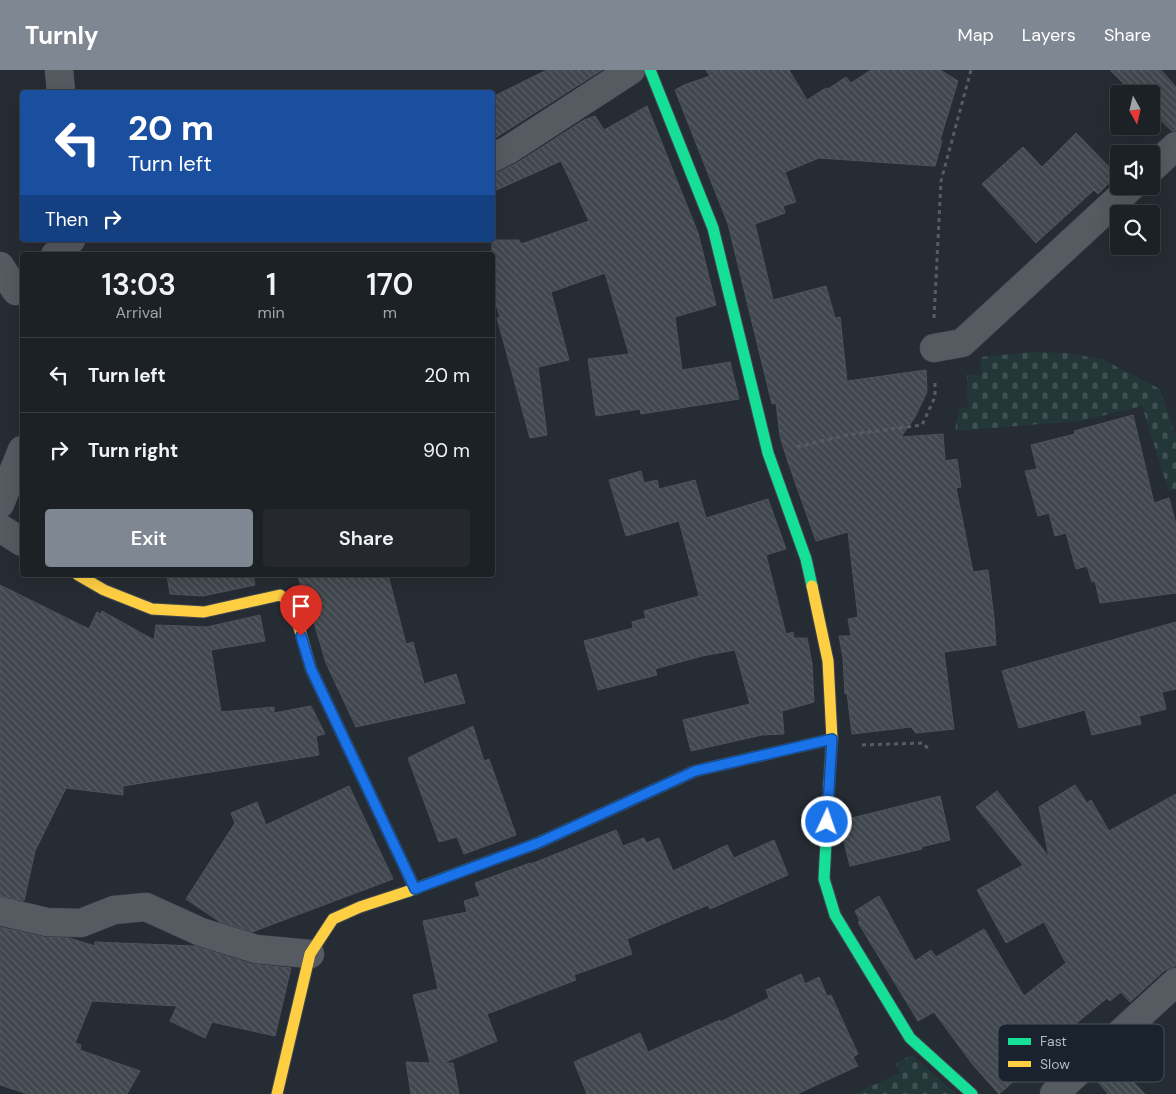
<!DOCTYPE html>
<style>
:root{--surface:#1c2126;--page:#25292e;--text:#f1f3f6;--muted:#a0a3a7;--line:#3a3e43;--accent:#7f8792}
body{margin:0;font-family:"DM Sans",sans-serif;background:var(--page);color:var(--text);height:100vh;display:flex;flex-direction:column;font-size:19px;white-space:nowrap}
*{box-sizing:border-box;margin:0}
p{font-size:16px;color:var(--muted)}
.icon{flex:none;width:28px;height:28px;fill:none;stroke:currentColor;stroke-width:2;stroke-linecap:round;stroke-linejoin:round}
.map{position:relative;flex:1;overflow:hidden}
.drawer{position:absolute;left:20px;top:182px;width:475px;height:325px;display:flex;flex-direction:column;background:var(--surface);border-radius:5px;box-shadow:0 5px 20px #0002,0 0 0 1px var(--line)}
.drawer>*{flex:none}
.top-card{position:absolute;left:20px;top:20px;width:475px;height:152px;border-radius:5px;box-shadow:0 5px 20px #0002,0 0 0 1px var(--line);background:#1a4fa0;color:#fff;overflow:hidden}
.needle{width:32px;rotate:172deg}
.fabs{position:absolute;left:1110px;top:15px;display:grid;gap:10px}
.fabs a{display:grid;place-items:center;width:50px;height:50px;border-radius:5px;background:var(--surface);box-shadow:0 5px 20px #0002,0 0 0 1px var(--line);font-size:25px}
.pin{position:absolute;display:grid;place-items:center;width:42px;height:42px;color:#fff;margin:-51px -21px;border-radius:50% 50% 50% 0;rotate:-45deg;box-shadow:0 0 5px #0007}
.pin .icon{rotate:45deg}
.me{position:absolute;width:55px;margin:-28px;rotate:3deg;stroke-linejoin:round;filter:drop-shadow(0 0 4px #0008)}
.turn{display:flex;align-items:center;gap:18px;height:105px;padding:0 25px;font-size:22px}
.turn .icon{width:65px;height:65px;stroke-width:2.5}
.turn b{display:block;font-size:35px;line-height:42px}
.then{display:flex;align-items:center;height:48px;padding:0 25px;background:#0003;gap:10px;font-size:19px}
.eta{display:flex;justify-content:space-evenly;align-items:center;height:85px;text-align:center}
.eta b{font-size:30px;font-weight:600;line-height:35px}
.button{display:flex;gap:10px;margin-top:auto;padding:10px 25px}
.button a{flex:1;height:58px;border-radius:5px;background:var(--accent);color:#fff;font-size:20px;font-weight:600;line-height:58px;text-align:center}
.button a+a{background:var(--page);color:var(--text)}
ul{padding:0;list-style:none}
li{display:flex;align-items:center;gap:15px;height:75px;padding:0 25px;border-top:1px solid var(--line)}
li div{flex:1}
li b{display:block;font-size:19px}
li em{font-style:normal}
header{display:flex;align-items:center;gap:30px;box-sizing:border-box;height:70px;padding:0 25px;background:var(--accent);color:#fff}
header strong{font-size:24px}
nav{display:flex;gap:28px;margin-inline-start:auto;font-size:18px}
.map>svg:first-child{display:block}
</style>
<header>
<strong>Turnly</strong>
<nav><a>Map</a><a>Layers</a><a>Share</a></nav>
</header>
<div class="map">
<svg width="1176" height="1024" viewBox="0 0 1176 1024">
<defs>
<pattern id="cemetery-stones" width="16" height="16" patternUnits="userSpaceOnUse" patternTransform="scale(1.25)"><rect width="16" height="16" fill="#233638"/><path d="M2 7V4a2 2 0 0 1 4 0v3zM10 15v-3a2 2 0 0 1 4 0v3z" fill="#405153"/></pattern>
<pattern id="building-back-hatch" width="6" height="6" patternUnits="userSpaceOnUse" patternTransform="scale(1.25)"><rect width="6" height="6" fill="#41474e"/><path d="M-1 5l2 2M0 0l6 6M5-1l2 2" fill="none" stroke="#5a5f66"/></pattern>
</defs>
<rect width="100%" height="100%" fill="#262c33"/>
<path fill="url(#cemetery-stones)" d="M1034,282L1065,283L1102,289L1160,319L1176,366V419L1169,422L1142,336L1080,351L955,361L959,339L968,337L967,305H981V287Z
M912,985L956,1024H854L900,1003L896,993Z"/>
<path fill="url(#building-back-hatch)" stroke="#4e535b" d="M547,0H602L492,70V27Z
M706,0H789L807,30L826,18L828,19L846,7L851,13L871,0H940L958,11L940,70L942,71L935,96L819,88L785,102L796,132L783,136L785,143L755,154L773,230L826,216L835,248L840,247L847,311L926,300L927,322L915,347L901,367L943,364L945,391L957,389L961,417L956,418L973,502L988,500L994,548L996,575L944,582L954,659L916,663L911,657L852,664L847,623L845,624L843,588L839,566H851L848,549L858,547L848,462L816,471L787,389L780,366L776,333L772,334L728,154L675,20L684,15L710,6Z
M1110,0H1161L1176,17V61H1172L1151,41V24H1134Z
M647,36L698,163L716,235L675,247L682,300L730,292L739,329L641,344L640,339L596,346L588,289L629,284L605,203L551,222L569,290L538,297L547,365L530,368L497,248L500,247L492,222V170H519L521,174L589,151L561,91L492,122V103L499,102L517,93L584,50L595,46L604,60Z
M1076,63L1117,105L1098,124L1094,120L1036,173L982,114L1023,77L1042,97Z
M1133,345L1154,433L1169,428L1176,454V523L1100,533L1095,511L1092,512L1087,496L1076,499L1066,463L1055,466L1049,443L1038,446L1025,401L1037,399L1031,375L1075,364L1074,361Z
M641,401L644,413L657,410L659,419L695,410L706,448L768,429L786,479L766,485L786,564L793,562L794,568H807L812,593L814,632L782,641L784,664L762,665L691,681L683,650L750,634L735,580L702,586L655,599L657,605L598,620L584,571L633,558L632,552L646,548L644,541L699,526L679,451L626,466L609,410Z
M167,505H253L255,515L203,526L170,524Z
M298,505H388L406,574L413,572L424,614L456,604L465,633L356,657L326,593L307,529L302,522Z
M0,515L89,559L97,542L101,544L102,541L154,570L156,555L207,557L260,545L265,571L211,580L221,642L274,637V643L311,636L325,664L316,666L319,685L123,716V725L66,718L35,781L24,831L0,826Z
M1176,552V619L1162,622L1166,639L1139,646L1141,654L1092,665L1085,640L1019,658L1002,601Z
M473,656L484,691L489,689L516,765L464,784L457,767L439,772L408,688Z
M1075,715L1087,733L1091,730L1109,761L1176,724V896L1165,900L1130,932L1121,922L1110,931L1107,928L1026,995L1029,998L999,1024L973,995L934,942L918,951L868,869L858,852L860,851L855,841L879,826L915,891L931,880L936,887L984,859L1024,926L1066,893L1044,852L1006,873L977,820L1023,795L976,737L997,721L1049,787L1039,737Z
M349,716L393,809L252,862L220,852L186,829L235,753L231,743L257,732L266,755Z
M940,726L950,770L921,777L922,779L850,796L842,764L843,754L848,752V749Z
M616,760L623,776L644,768L646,773L659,768L673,801L727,775L734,788L774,770L788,805L710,839L708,835L627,869L632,884L574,905L576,910L487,944L497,971L443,993H453L459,1024H411L406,992L430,993L413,925L438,919L423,851L467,842L464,831L480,826L475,813L530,793L531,794Z
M0,857L44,867L69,868L95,876V872L195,876L252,894L291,898L275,966L212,952L205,968L170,951L177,936L92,931L75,973L81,975L80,980L140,1001L127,1024H28L0,1015Z
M801,904L805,914L819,907L827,926L831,925L858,984L853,987L858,996L797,1024H587L574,992L640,963L648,982L720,950V952L769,928L766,920Z
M1113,991L1145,1024H1108L1096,1009Z"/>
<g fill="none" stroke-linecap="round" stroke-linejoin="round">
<g stroke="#434850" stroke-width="29">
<path id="street" d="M59,0L61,22
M492,88L508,80L631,0
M1151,99L1176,76
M55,185L71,170
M0,196L16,221
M934,278L962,273L1132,116
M0,434L22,380
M0,458L22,472
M0,841L47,852L81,853L114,840L146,837L201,862L256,879L310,884
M1054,1024L1176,912"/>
</g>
<g stroke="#434850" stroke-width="13">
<path id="fast" d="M650,0L713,158L768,383L806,489L812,516
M320,618L415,819
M829,715L824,809L835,845L910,968L972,1024
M409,821L538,773L695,701L832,669"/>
</g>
<g stroke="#434850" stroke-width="13">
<path id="slow" d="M78,505L104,520L152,539L204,542L280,525L292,533L311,599L320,618
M812,516L828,591L832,669L829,715
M277,1024L310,884L333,849L360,837L409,821"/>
</g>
<path stroke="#575e63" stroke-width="3" stroke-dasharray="4 4" stroke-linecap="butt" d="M934,248L941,111L971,0
M797,377L847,365L922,355L935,327V309
M862,675L923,673L930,681"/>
<use href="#street" stroke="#565a61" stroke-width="28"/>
<use href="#fast" stroke="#16e098" stroke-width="11"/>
<use href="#slow" stroke="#ffcf43" stroke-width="11"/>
</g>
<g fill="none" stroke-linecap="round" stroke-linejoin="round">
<g stroke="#114b97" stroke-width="12">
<path id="route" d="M301,566L311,599L415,819L538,773L695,701L832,669L827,752"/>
</g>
<use href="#route" stroke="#1a73e8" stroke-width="9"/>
</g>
<rect x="998" y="954" width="166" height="58" rx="8" fill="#1a232d" stroke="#47505b" stroke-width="1"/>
<rect x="1008" y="968" width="23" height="7" fill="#16e098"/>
<rect x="1008" y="991" width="23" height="6" fill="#ffcf43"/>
<g font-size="14" fill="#afb8c5">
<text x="1040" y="976">Fast</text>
<text x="1040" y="999">Slow</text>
</g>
</svg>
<div class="fabs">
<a><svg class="needle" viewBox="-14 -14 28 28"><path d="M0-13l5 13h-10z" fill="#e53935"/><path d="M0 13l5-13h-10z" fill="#a0a3a7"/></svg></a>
<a><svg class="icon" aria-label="sound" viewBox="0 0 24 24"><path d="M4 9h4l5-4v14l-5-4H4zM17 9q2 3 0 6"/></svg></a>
<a><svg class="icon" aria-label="search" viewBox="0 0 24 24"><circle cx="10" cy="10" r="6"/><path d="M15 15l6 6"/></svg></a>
</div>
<div class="pin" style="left:301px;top:566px;background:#d93025"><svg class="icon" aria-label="arrive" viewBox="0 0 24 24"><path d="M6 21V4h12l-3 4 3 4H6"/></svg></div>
<svg class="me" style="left:827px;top:752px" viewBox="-20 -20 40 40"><circle r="17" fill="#1a73e8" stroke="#fff" stroke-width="3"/><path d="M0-11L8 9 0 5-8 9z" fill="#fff"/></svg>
<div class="top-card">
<div class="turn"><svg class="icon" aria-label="left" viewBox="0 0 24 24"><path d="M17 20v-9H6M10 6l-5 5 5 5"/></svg><div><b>20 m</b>Turn left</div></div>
<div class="then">Then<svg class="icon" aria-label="right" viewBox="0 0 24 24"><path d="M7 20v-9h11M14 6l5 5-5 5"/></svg></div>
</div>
<section class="drawer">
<div class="eta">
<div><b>13:03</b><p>Arrival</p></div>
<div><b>1</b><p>min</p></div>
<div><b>170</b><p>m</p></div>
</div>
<ul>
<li><svg class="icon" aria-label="left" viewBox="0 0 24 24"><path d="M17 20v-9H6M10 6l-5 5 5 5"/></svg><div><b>Turn left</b></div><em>20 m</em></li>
<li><svg class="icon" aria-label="right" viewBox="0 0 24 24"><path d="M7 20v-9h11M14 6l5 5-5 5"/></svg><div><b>Turn right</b></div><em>90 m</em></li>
</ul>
<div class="button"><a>Exit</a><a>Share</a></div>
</section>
</div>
